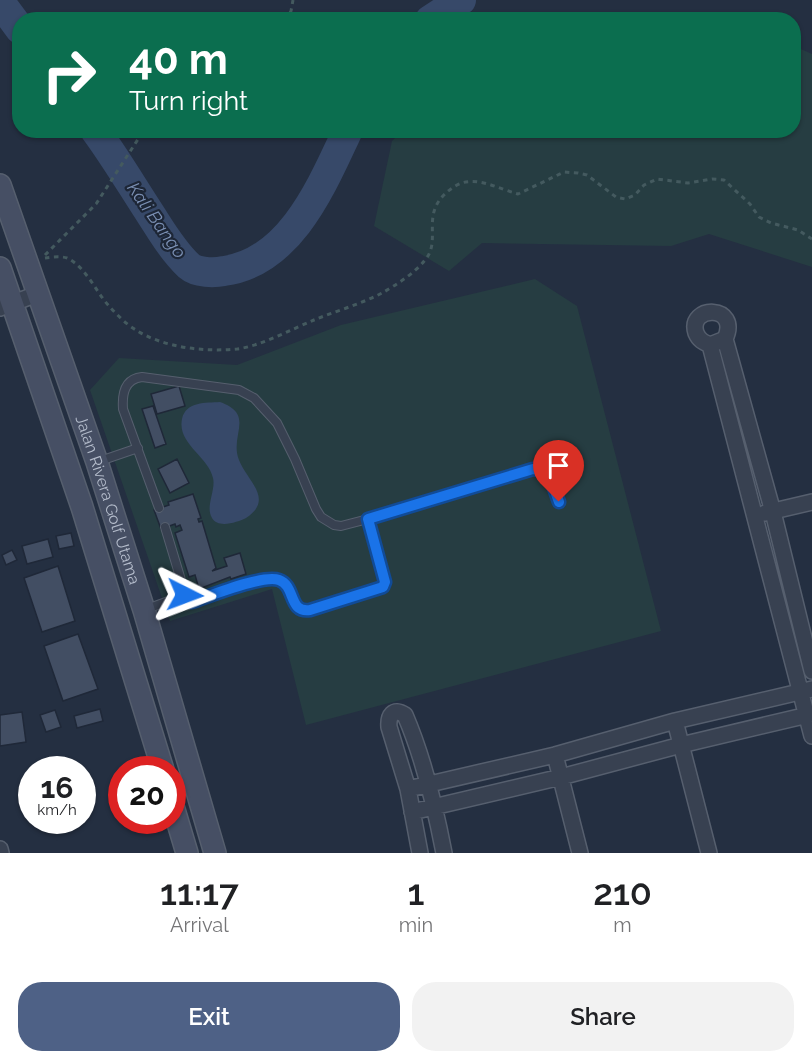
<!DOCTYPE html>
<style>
:root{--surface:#fff;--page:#f2f2f2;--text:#202124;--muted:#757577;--accent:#4e6186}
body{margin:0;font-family:Raleway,sans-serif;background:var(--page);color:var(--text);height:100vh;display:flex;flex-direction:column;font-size:22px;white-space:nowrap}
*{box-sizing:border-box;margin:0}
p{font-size:20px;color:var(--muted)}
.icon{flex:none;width:33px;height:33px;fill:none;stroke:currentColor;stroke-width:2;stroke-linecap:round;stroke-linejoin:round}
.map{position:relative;height:853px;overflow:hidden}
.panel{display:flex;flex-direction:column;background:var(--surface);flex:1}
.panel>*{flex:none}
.guide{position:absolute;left:12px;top:12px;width:789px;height:126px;border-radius:24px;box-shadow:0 2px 4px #0004;background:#0b6e4f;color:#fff;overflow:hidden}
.speed{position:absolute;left:18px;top:756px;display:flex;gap:12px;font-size:30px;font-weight:700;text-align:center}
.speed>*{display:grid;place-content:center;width:78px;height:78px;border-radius:50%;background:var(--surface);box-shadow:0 2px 4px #0004;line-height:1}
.speed small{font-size:15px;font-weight:400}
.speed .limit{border:9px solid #d22;background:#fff;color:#111}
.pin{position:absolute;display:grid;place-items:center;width:51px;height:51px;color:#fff;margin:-62px -26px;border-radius:50% 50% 50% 0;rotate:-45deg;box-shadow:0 0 6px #0007}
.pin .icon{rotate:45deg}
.me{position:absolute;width:66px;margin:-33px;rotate:93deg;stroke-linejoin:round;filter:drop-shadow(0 0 4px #0008)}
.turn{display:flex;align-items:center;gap:21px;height:126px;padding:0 18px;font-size:27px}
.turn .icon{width:78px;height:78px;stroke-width:2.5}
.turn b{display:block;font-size:42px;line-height:51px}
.eta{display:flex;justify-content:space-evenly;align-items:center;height:102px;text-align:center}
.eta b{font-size:36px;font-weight:600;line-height:42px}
.button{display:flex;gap:12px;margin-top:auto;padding:12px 18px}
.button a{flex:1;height:69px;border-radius:24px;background:var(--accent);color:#fff;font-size:24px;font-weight:600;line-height:69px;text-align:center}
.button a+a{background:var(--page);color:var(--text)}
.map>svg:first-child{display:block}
</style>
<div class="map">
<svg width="812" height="853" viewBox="0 0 812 853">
<rect width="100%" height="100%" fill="#242f41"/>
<path fill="#263d42" d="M794,46L812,54V267L709,234L671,246L482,243L449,271L374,226L392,141L402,131L794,130Z
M535,279L577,306L661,631L306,725L272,589L170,621L90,390L119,358L237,365L341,325Z"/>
<path fill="#374969" d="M220,402C256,415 229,435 239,460C247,481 275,499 246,518C238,522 218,529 212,518C205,507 216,490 213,478C208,456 177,444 182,419C186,401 206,403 220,402Z"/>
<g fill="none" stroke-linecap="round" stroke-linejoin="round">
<path stroke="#374969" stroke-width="30" d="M0,2L20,29
M430,20L461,0
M95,130C115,157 132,186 151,215C162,232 173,251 189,266C197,273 214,273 224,271C291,262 322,185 348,130"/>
</g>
<path fill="#424e63" stroke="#1f2838" stroke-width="1.5" d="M179,386L185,406L157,414L151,394Z
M153,406L166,444L155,448L142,409Z
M177,459L189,483L170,493L158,469Z
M193,494L201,518L198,519L199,522L202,521L216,568L212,571L227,566L224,558L240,553L246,574L231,579L230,577L199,589L195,575L189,577L175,533L182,530L180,525L176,527L175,524L161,529L154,510L169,505L168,502Z
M71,533L74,546L59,549L56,536Z
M48,539L53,557L27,564L22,546Z
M12,550L17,560L6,565L2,555Z
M58,566L75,621L42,632L24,578Z
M78,634L98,689L63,701L44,646Z
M100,709L103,721L77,728L74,716Z
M55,710L61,727L46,732L40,715Z
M22,712L26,742L0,746V715Z"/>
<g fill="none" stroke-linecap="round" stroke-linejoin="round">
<g stroke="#565f6e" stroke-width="10">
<path id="lane" d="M100,461L138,448
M159,508L123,409C122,395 124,379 142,377L239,390L254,398L277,423L295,459L316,509L321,517L334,525L341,526L368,519L533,469L548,471L559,502
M165,527L187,600L192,602C211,596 273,568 287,585C294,594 292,607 305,611L383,587L385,582L368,519
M144,610L185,595"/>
</g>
<g stroke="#565f6e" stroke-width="18">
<path id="street" d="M0,308L37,294
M725,339L710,345C703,342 699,340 696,333C687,305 741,304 725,339L773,512L812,671
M710,345L812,736
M765,513L812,502
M675,721L709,853
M555,755L580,853
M408,789L555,755L675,721L812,689
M412,812L561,777L681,745L812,714
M0,849L1,853
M420,853L408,789L389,727C388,716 393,707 405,715C424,759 435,806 444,853"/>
</g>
<g stroke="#565f6e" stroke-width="24">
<g id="secondary">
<path id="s1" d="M0,185L97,462L144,610L215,853"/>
<path d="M0,268L82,507L163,770"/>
<path d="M172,803L187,853"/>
</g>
</g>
<path stroke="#445a5f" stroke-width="3" stroke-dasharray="4.5 4.5" stroke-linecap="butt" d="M285,20L291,11L293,0
M45,255L96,204L144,130
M45,258C52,257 61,256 67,258C86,267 96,292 109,306C116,314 127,325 136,330C164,348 205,352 237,349C261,346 292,329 314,320C336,311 361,304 382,293C396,285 415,273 425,260C444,238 415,210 457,185C475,175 499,189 518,194L564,172L578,173L587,175L616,197L625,199L635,195L644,185L657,179L688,183L712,179L724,180L750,204L759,217L771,223L798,230L812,239"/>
<use href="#lane" stroke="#384151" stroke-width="8"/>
<use href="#street" stroke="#384151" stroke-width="15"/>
<use href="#secondary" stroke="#464f64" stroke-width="21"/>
</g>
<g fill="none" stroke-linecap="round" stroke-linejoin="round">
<g stroke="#114b97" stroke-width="15">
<path id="route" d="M185,595L187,600L192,602C210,596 263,574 279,580C296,586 288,613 310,610L383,587L385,582L368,519L533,469L548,471L559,502"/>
</g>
<use href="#route" stroke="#1a73e8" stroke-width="10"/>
</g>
<g text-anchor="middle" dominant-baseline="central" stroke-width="4.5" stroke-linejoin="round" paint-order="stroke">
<g font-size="16" fill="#b4bccb" stroke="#1d2636">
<text stroke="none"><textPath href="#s1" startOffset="333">Jalan Rivera Golf Utama</textPath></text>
</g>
<g font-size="18" font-style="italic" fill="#7b90b4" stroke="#1d2636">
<text transform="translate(157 220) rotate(55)">Kali Bango</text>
</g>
</g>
</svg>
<div class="speed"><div>16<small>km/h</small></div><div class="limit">20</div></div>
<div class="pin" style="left:559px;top:502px;background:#d93025"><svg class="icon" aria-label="arrive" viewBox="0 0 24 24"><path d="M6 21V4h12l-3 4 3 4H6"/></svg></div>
<svg class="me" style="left:185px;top:595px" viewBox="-20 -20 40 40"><path d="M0-17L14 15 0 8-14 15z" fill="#1a73e8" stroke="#fff" stroke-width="4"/></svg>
<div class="guide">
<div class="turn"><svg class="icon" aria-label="right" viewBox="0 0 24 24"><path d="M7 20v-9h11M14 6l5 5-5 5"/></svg><div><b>40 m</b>Turn right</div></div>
</div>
</div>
<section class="panel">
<div class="eta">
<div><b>11:17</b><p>Arrival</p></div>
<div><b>1</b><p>min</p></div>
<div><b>210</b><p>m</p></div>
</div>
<div class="button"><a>Exit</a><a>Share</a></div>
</section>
